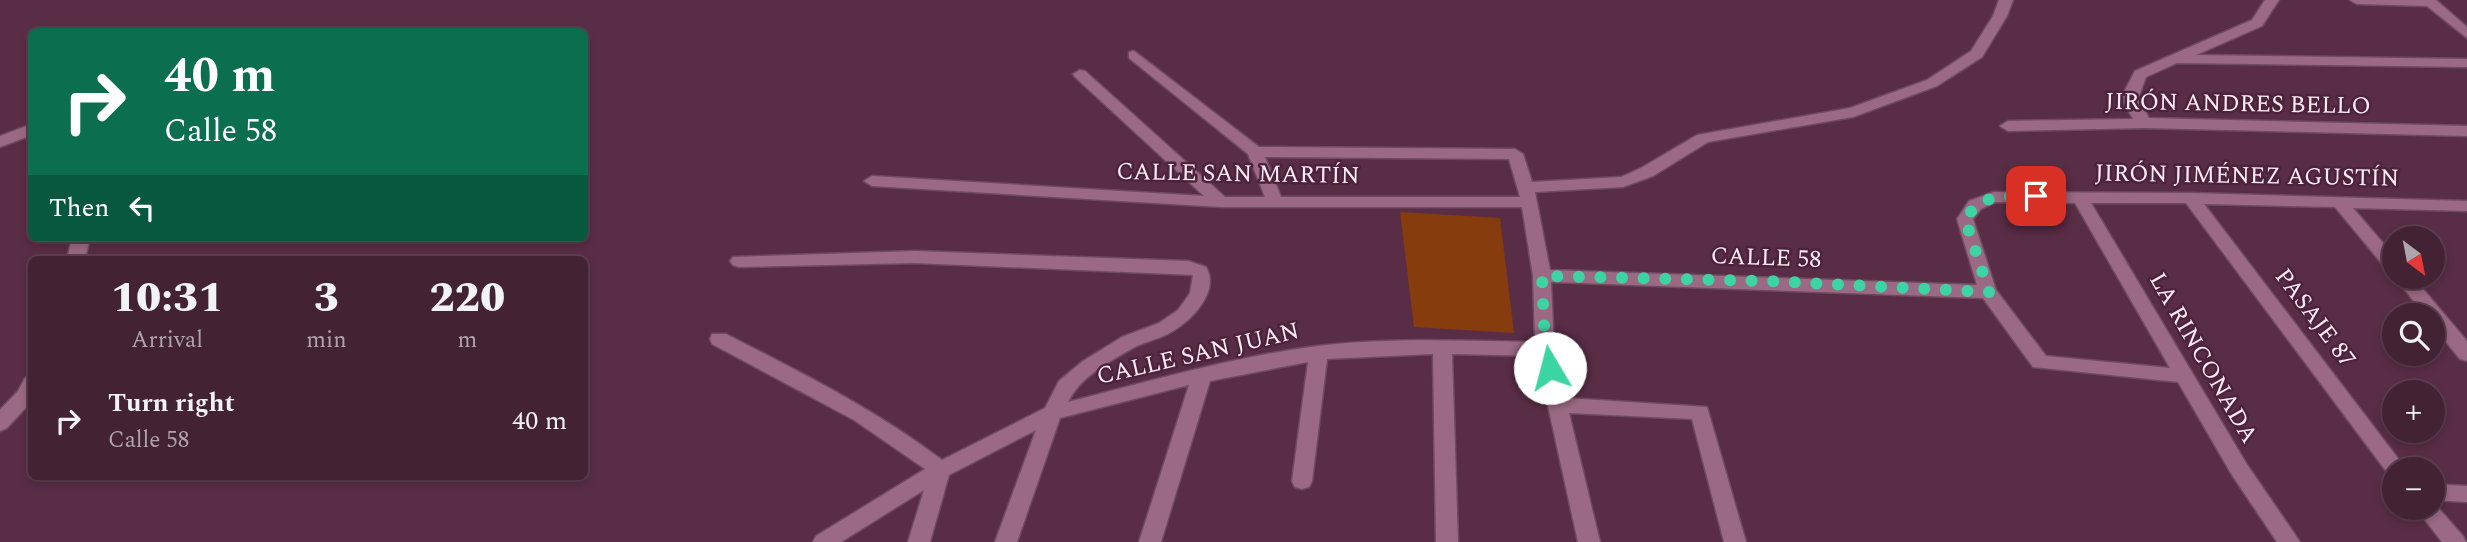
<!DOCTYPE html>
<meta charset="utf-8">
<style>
:root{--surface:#432234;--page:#4a2a3c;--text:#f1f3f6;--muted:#afa4ac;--line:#5b3f4f}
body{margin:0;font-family:Spectral,serif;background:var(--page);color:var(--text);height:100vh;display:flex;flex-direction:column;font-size:26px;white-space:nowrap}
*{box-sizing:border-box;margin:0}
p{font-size:23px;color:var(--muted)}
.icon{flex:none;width:38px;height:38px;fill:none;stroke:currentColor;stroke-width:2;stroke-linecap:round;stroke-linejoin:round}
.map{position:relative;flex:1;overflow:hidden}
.sheet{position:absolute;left:28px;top:256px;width:560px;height:224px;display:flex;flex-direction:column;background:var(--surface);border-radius:10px;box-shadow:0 4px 10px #0003,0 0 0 2px var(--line)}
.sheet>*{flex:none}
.hud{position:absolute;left:28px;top:28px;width:560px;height:214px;border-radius:10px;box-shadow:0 4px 10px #0003,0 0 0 2px var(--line);background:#0b6e4f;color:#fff;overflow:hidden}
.needle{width:46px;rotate:148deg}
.fabs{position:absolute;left:2382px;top:226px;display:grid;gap:14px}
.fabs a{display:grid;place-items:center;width:63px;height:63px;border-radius:50%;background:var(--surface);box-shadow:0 4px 10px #0003,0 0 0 2px var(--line);font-size:35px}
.pin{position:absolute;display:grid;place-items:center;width:60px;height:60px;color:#fff;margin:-30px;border-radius:14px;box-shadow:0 4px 10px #0006}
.me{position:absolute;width:77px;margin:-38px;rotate:352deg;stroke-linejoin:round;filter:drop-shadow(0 0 5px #0008)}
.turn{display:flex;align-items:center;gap:24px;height:147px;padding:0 21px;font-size:32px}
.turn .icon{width:91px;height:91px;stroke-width:2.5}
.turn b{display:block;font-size:49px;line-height:60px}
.then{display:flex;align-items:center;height:66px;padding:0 21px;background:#0003;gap:14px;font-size:26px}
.eta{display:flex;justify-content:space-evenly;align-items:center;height:119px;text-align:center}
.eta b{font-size:42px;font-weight:800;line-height:49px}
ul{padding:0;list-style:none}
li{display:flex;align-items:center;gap:21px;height:91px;padding:0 21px}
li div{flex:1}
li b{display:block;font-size:26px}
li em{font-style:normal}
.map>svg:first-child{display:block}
</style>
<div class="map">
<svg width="2467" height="542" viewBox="0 0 2467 542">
<rect width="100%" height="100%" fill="#592d46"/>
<path fill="#873c0e" d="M1400,212L1500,218L1514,333L1414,327Z"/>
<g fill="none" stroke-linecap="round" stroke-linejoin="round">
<g stroke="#6f4b60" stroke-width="3">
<path id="street" d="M1999,0H2013L2007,16L1982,57L1937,86L1853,117L1708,142L1653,176L1623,187L1535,192L1550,270L1977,285L1957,219L1969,201L1994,192L2191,193L2467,201V211L2353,208L2394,256V273L2388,271L2335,207L2204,204L2406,469H2394V476L2389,475L2186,203H2091L2246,463L2300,542H2277L2232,475L2178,382L2033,367L1983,298L1551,282L1554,349L1566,398L1707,407L1746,542H1724L1692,419L1569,413L1600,542H1578L1537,356L1452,354L1458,542H1436L1433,354L1327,359L1312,481L1309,487L1302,489L1295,487L1292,481L1308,362L1210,381L1161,542H1139L1189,385L1060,418L1017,542H995L1036,430L949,475L930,542H908L924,490L841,542H813L816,536L925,469L854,420L712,344L710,339L712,334H726C800,372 875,409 942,460L1045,408L1059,381L1083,361L1122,337L1159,323L1178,310L1190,293L1193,275L915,263L739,267L733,265L730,261L733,257L915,251L1188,261L1206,267C1220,291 1193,319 1173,331C1161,339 1146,341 1133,348C1110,361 1080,377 1068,402C1150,381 1233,357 1317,346C1389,337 1463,341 1535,342L1533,276L1522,207H1221L872,186L864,181L872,176L1204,196L1075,77L1073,74L1080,70L1085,71L1225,197H1265L1248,154L1129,58V52L1134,51L1259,147L1515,149L1523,154L1532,182L1621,177L1641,168L1697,135L1850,108L1927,80L1971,51L1993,16ZM1265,157L1509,159L1520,197H1281ZM1996,202L2075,203L2170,368L2046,356L1996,290L1973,219L1981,209Z
M2265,0H2279L2262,26L2196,55L2467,59V67L2177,63L2146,77L2138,99L2149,118L2467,126V136L2144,128L2008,131L2000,126L2008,121L2133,119L2125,105L2123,94L2135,71L2252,20Z
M2350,0H2436L2467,27V38L2427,6L2357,4Z
M32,124V135L0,147V136Z
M72,238H90L85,259H67Z
M2394,275L2412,276L2467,341V361L2460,359L2432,325V315H2424Z
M32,376V401L7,428L0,431V410L18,391L25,378Z
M2432,484L2467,486V502L2432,500Z
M2433,502L2463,536L2466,542H2442L2416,508H2432Z"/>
</g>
<use href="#street" fill="#9b6983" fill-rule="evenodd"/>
</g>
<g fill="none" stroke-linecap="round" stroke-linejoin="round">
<path stroke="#3dd4a3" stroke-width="12" stroke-dasharray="0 21.6" d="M1550,368L1545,349L1542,276L1768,281L1989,292L1965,219C1985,191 2005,197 2036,196"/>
</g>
<g text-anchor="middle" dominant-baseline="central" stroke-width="5" stroke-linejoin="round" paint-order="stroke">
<g font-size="24" fill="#fdecf4" stroke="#4d223b">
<text transform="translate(2238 104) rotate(1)">JIRÓN ANDRES BELLO</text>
<text transform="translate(1238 174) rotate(1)">CALLE SAN MARTÍN</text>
<text transform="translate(2247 176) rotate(1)">JIRÓN JIMÉNEZ AGUSTÍN</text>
<text transform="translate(1766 258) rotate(2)">CALLE 58</text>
<text transform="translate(2315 318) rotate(53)">PASAJE 87</text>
<text transform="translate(1198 354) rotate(-13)">CALLE SAN JUAN</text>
<text transform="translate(2203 358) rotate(60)">LA RINCONADA</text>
</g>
</g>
</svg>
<div class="fabs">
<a><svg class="needle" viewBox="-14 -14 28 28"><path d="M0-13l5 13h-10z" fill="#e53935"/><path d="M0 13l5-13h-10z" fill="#afa4ac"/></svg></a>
<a><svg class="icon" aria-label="search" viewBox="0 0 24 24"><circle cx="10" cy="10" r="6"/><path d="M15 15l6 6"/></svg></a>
<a>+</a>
<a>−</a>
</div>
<div class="pin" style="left:2036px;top:196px;background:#d93025"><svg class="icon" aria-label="arrive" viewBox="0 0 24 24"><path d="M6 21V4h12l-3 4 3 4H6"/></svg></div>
<svg class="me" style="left:1550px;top:368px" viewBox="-20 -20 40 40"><circle r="19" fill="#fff"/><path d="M0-13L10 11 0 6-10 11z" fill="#3dd4a3"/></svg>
<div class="hud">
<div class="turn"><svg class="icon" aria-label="right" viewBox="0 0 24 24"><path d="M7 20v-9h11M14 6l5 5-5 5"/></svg><div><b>40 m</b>Calle 58</div></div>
<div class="then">Then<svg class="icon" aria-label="left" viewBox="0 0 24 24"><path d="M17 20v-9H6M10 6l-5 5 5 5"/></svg></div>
</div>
<section class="sheet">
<div class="eta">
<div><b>10:31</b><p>Arrival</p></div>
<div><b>3</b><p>min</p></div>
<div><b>220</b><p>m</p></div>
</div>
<ul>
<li><svg class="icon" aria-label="right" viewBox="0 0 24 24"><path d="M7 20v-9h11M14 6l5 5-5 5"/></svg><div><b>Turn right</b><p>Calle 58</p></div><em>40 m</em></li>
</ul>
</section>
</div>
